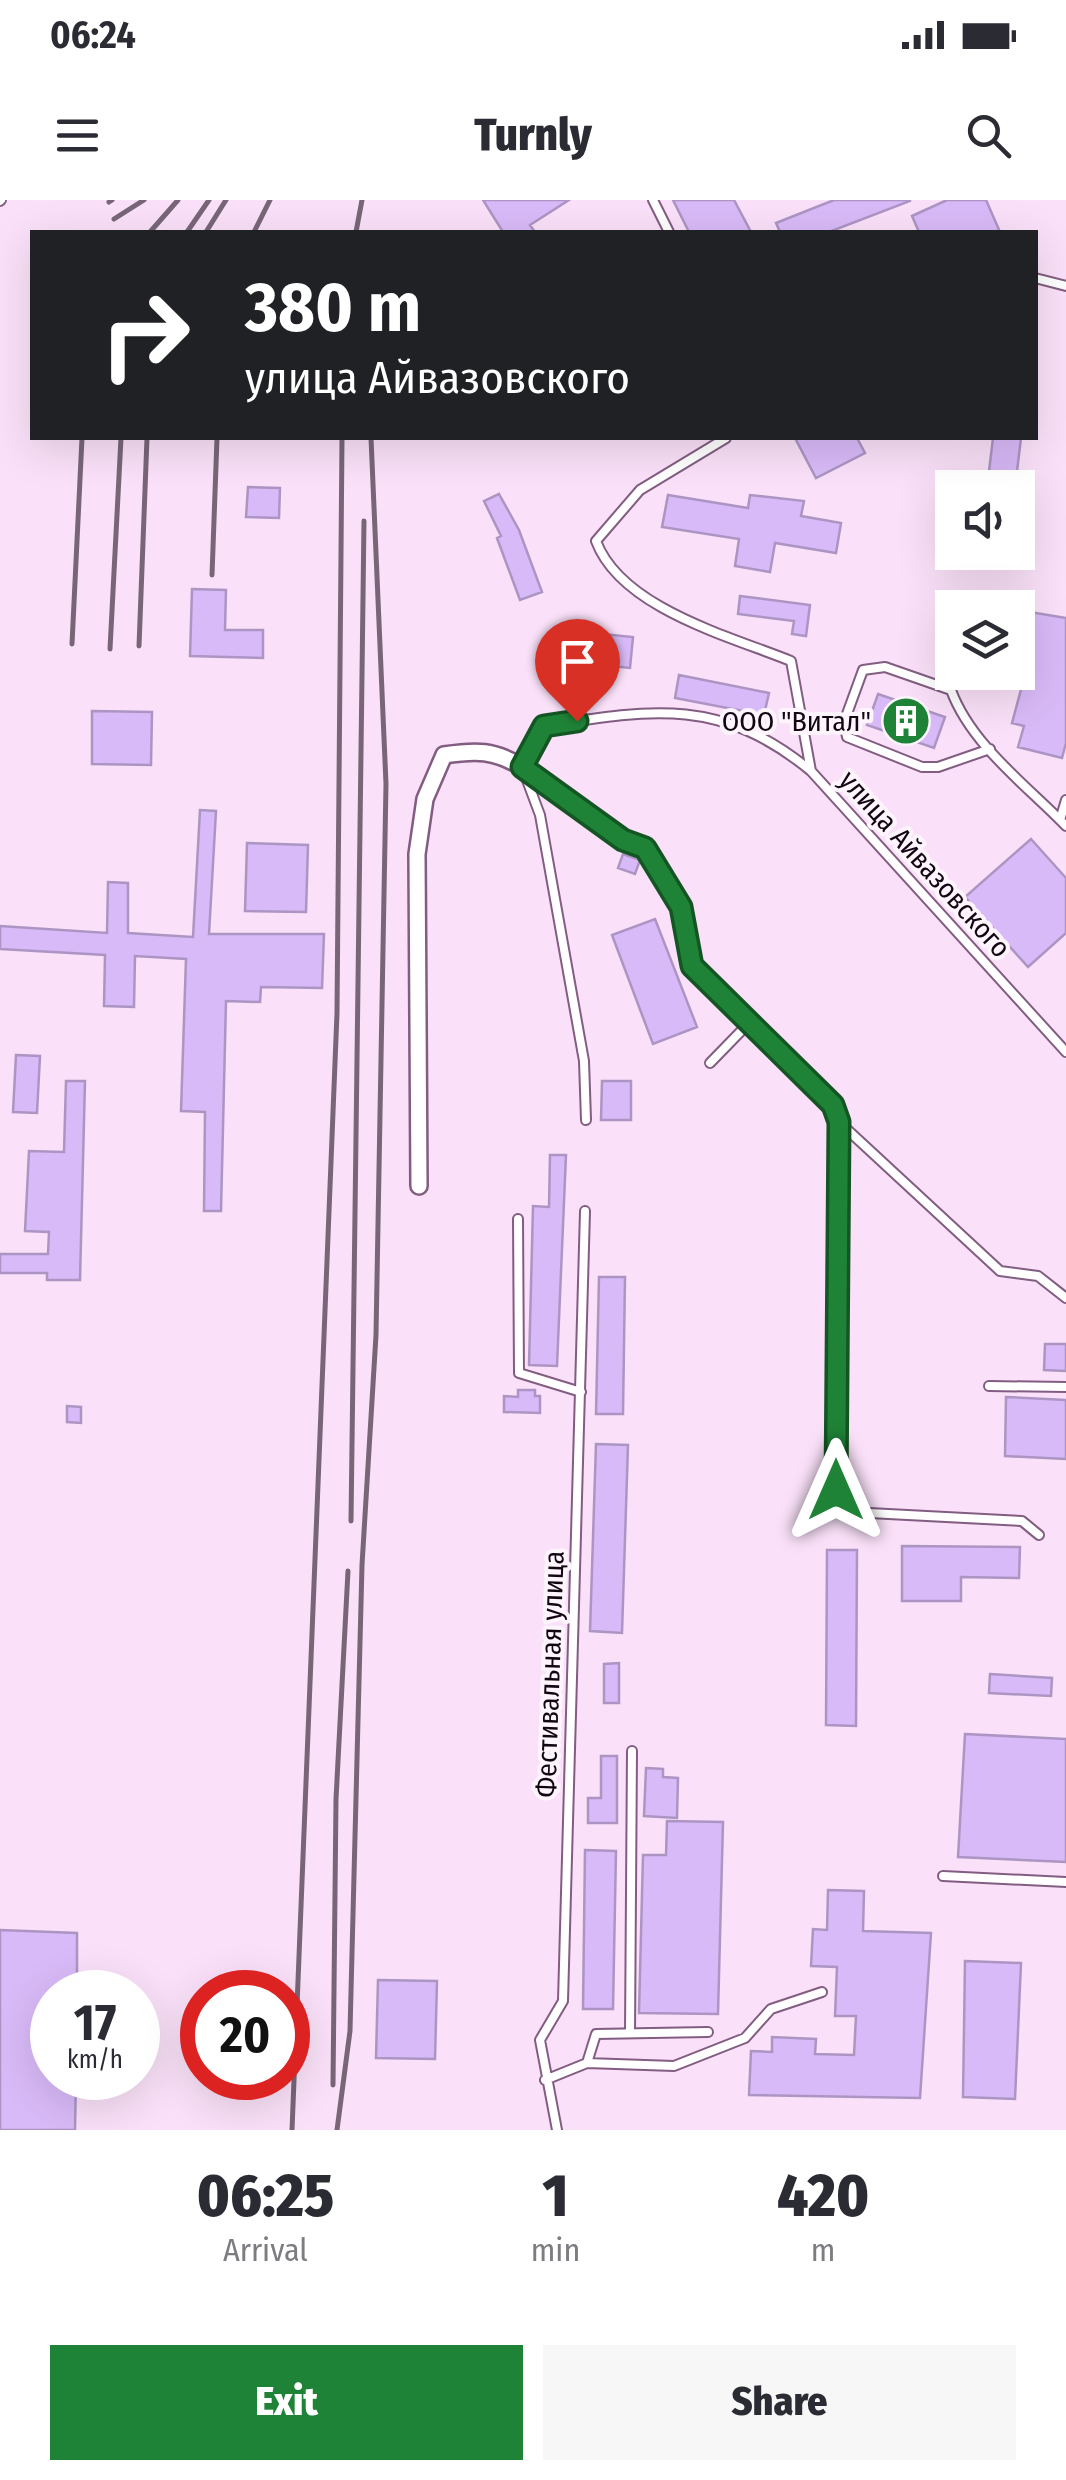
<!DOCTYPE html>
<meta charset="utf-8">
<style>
:root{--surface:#fff;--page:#f7f7f7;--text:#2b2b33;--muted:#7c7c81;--accent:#1f8337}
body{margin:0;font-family:"Fira Sans Condensed",sans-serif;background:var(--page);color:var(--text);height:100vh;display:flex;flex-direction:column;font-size:38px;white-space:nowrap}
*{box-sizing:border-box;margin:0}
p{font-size:32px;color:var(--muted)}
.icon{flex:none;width:55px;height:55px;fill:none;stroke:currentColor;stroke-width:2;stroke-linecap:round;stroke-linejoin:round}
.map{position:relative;height:1930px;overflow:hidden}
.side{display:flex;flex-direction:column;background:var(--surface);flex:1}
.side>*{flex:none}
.guide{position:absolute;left:30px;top:30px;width:1008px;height:210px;border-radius:0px;box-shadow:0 10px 40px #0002;background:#202124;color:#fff;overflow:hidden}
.fabs{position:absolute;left:935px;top:270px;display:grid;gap:20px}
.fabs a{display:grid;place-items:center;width:100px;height:100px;border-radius:0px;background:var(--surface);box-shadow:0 10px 40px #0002;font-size:50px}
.speed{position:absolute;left:30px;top:1770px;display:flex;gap:20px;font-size:50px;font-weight:700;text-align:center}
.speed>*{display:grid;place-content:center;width:130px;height:130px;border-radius:50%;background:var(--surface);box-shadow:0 10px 40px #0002;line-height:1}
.speed small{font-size:25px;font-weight:400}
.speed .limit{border:15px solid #d22;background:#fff;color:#111}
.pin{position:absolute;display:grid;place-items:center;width:85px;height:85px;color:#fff;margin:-102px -42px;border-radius:50% 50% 50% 0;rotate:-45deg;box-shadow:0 0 10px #0007}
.pin .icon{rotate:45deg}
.me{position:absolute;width:110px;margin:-55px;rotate:0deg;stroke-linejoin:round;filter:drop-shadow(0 0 8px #0008)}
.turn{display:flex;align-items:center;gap:35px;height:210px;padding:0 50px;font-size:45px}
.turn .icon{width:130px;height:130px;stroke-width:2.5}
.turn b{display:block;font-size:70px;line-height:85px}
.eta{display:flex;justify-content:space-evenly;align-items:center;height:170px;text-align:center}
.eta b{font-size:60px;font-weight:800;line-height:70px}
.primary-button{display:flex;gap:20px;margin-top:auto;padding:20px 50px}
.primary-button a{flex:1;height:115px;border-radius:0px;background:var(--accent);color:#fff;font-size:40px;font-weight:800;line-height:115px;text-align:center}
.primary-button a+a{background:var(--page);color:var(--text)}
.status{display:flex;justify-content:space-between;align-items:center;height:70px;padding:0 50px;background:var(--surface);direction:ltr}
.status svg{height:28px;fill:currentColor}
header{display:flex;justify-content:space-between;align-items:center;height:130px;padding:0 50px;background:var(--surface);font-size:45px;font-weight:800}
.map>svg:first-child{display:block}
</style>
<div class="status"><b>06:24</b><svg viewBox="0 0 49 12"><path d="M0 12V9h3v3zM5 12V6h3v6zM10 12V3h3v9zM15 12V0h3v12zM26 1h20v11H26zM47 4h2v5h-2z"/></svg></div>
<header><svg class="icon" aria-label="menu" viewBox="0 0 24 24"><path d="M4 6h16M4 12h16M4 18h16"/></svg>Turnly<svg class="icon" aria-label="search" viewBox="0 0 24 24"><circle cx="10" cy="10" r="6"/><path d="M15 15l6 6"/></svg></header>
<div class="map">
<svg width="1066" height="1930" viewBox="0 0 1066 1930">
<rect width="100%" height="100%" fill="#fae1f9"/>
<path fill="#d9baf8" stroke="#ac95c3" stroke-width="2.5" d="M483,0H569L530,25L535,32H503Z
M673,0H734L751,32H689Z
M834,0H910V1L829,32H780L776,23Z
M947,0H986L1000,32H919L912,16Z
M795,238H857L865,253L816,278Z
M993,238H1021L1015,288H987Z
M248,287L280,288L279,318L246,317Z
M499,294L519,330L542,392L520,400L497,338L501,336L484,301Z
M668,295L748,308L750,295L804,301L801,316L841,323L836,353L775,343L770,372L735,366L739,339L662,327Z
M192,389L226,390L225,430H263V458L190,456Z
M740,396L810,405L806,436L792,434L794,421L738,414Z
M1018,410L1066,418V543L1062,558L1018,547L1024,526L1012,523L1027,467L1018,466Z
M573,431L633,437L630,468L570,462Z
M679,475L769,493L764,515L675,498Z
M878,494L945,517L934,548L867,525Z
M92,511L152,512L151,565L92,564Z
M200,610L216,611L209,734H324L322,788L261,787L260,802L226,801L221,1011H204L205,912L181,911L186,759L135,756L134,807L104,806L105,755L0,749V726L107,733L108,682L128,683V733L193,737Z
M1031,639L1066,678V733L1028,767L965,697Z
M247,643L308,645L306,712L245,711Z
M623,654L640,660L635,674L618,668Z
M655,719L697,827L653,844L612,735Z
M16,855L40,856L37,913L13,912Z
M66,881H85L80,1080H47V1073H0V1054H48L49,1032L25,1031L29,951L64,952Z
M602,881H631V920H601Z
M550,955H566L557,1166L529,1165L533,1006L549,1007Z
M599,1077H625L623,1214H596Z
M1045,1144H1066V1171L1044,1170Z
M518,1190H535V1196H540V1213L504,1212V1196L518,1197Z
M1006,1197L1066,1200V1259L1005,1256Z
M67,1206L81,1207V1223L67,1222Z
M596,1244L628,1245L622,1433L590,1431Z
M902,1346L1020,1347L1019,1378L961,1377V1401H902Z
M827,1350H857L856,1526L826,1525Z
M619,1463V1503H604V1464Z
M990,1474L1052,1478L1051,1496L989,1493Z
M965,1534L1066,1539V1662L958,1657Z
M601,1556H617V1623H588V1598H601Z
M646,1568L663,1569V1577L678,1578L677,1618L644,1616Z
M667,1621L723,1622L718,1814L639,1813L643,1655H666Z
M585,1650L616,1651L613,1809H583Z
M828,1690L864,1691L863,1731L931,1733L920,1898L749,1895L751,1851L772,1852V1837L816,1839L815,1854L854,1855L856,1816H835L837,1767L811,1766L813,1729L827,1730Z
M0,1730L77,1733V1792H52V1878H76L75,1930H0Z
M965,1761L1021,1763L1015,1899L963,1897Z
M378,1780L437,1781L435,1859L376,1858Z"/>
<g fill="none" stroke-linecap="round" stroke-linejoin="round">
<g stroke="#825d81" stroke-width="12">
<path id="lane" d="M653,0L669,32
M0,1L1,0
M1035,78L1066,86
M726,238L640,290L596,341C621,408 729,436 791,461L811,571
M990,549L938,567H922L847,537L844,522L863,470L885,467L951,490C970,542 1022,582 1060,620
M522,567L544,526C652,509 721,497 811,571L1066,852
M522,567L540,615L584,861L586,920
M522,567L623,641L645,649L681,707L691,766L747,825
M1066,600L1060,620L1066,626
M710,863L747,825L833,905L839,922L1000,1071L1038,1076L1066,1098
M839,922L836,1290L841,1305L850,1312L1022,1321L1039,1335
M518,1019L519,1173L581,1192
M989,1186L1066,1187
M943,1676L1066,1682
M630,1833L632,1551
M587,1863L596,1834L708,1832
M545,1880L587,1863L674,1866L745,1838L771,1809L822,1792
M557,1930L540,1840L563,1801L585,1011"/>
</g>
<g stroke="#825d81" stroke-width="20">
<path id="street" d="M419,986L417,654L425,599L444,555C477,550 494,550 522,567"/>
</g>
<use href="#lane" stroke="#fff" stroke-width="8"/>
<use href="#street" stroke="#fff" stroke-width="15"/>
<path stroke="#786678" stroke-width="5" d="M109,2L112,0
M114,19L144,0
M150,32L178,0
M187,32L209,0
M206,32L226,0
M254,32L270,0
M356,32L362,0
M212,375L217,238
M72,444L82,238
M139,446L147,238
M110,449L121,238
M351,1321L364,321
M333,1885L336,1599L348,1371
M292,1930L337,813L342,238
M337,1930L350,1831L362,1365L376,1135L386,584L371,238"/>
</g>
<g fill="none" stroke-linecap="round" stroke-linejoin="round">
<g stroke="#145524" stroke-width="25">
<path id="route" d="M577,521L544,526L522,567L623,640L645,648L681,707L692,766L833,905L839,922L836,1290"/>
</g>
<use href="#route" stroke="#1f8337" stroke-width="18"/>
</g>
<defs>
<g id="building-disc" transform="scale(2.5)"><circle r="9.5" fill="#1f8337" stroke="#fdf4fc"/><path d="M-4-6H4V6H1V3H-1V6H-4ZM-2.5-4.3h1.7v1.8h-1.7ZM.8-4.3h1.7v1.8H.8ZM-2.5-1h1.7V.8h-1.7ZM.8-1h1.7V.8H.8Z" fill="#fff"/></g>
</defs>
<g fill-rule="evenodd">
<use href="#building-disc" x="906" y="521"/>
</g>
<g text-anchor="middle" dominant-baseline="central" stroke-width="8" stroke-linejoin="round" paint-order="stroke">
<g font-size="28" fill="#130613" stroke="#fdf4fc" text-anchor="end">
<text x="871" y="521">ООО "Витал"</text>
</g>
<g font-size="28" fill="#130613" stroke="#fdf4fc">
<text transform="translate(925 664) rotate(48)">улица Айвазовского</text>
<text transform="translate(550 1474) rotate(-88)">Фестивальная улица</text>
</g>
</g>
</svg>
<div class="fabs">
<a><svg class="icon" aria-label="sound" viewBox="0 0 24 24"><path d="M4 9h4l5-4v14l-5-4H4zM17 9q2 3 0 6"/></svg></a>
<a><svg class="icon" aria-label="layers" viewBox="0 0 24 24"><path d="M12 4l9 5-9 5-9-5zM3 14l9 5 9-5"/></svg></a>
</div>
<div class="speed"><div>17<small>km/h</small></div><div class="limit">20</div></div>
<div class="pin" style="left:577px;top:521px;background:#d93025"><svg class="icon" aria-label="arrive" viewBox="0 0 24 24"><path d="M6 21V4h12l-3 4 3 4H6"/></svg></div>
<svg class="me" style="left:836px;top:1290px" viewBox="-20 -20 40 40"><path d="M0-17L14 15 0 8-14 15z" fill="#1f8337" stroke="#fff" stroke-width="4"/></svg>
<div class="guide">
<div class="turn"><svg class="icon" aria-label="right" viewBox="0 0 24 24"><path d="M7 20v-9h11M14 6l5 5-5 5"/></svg><div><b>380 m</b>улица Айвазовского</div></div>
</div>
</div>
<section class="side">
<div class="eta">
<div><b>06:25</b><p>Arrival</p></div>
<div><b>1</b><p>min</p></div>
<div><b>420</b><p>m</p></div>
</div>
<div class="primary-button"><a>Exit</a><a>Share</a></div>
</section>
